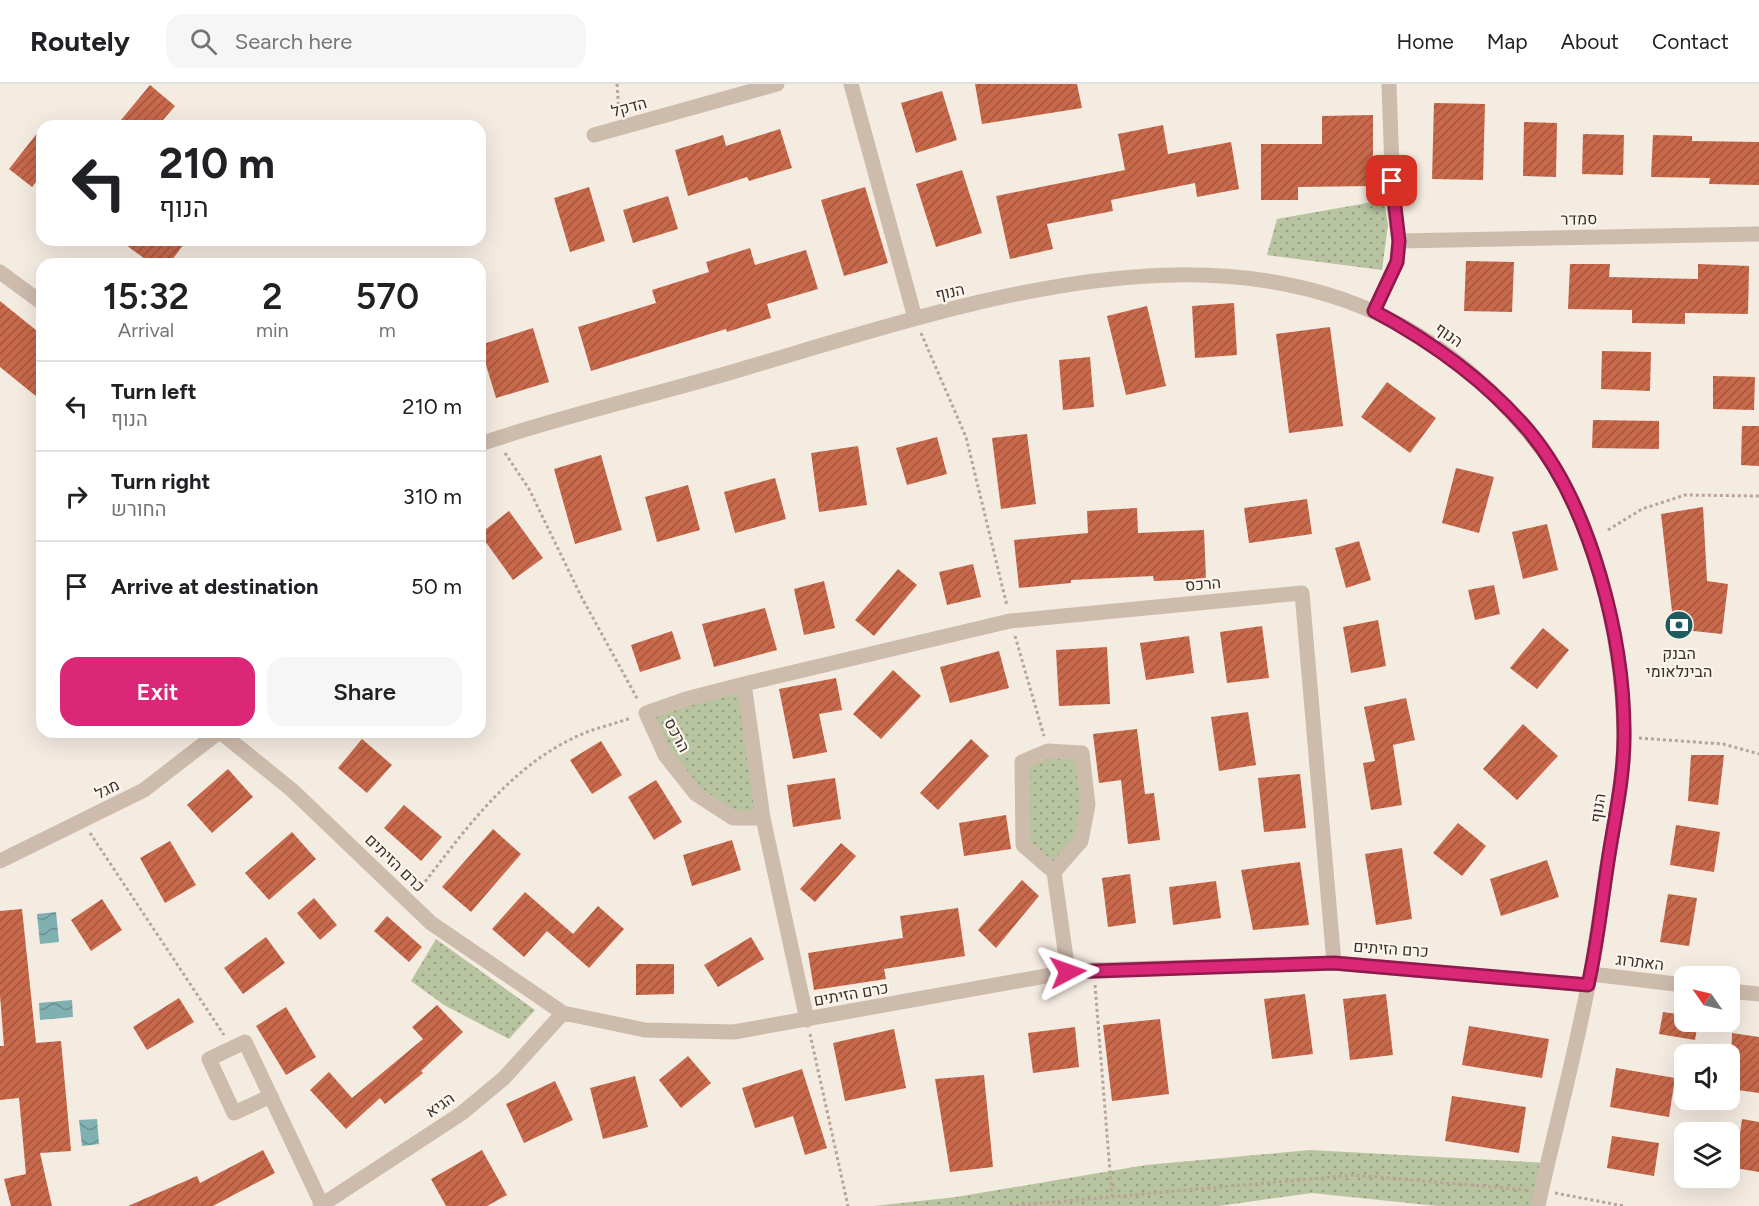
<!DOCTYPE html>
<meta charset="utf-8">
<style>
:root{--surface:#fff;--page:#f6f6f6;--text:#202124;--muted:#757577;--line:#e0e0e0;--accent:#db2777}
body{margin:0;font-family:Figtree,Heebo,sans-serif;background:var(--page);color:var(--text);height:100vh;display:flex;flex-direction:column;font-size:22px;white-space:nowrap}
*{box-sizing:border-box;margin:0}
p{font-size:20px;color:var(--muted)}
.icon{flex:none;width:33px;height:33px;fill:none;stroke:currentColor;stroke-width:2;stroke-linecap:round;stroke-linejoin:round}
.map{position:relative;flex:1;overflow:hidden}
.drawer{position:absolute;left:36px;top:174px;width:450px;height:480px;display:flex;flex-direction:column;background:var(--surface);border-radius:18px;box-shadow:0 6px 24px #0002}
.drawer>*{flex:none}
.top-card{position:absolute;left:36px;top:36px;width:450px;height:126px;border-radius:18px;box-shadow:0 6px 24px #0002;background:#fff;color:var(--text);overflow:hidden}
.needle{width:39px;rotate:304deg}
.controls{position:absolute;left:1674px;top:882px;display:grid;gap:12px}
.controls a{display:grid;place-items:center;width:66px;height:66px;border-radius:12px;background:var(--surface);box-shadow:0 6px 24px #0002;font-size:30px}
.pin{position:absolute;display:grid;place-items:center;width:51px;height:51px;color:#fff;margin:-26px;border-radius:12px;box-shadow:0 3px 9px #0006}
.me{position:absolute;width:66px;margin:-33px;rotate:86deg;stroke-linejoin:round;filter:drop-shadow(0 0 4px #0008)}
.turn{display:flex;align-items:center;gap:21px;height:126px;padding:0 24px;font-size:27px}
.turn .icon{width:78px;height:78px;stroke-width:2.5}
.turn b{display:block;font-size:42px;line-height:51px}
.eta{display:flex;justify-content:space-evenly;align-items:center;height:102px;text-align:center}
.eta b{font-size:36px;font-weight:600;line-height:42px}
.primary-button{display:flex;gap:12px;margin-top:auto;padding:12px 24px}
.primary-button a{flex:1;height:69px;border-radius:18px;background:var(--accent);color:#fff;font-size:24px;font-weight:600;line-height:69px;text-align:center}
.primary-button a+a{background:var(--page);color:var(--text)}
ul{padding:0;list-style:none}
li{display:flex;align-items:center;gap:18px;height:90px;padding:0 24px;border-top:2px solid var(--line)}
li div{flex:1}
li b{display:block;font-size:22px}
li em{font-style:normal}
header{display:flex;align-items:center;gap:36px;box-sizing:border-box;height:84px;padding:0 30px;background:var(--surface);border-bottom:2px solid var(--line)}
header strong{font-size:28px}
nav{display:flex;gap:33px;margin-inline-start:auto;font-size:21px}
.search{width:420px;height:54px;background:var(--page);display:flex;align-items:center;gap:15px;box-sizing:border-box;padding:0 21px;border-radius:18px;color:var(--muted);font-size:22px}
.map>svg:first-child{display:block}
</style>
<header>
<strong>Routely</strong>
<div class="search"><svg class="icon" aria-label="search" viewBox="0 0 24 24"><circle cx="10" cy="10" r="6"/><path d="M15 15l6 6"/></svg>Search here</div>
<nav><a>Home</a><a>Map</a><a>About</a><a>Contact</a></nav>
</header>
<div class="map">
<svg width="1759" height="1122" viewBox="0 0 1759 1122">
<defs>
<pattern id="green-dots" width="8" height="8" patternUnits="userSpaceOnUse" patternTransform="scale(1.5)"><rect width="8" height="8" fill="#b8c4a0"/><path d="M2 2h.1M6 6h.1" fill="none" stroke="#97a083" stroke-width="1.8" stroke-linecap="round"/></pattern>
<pattern id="water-waves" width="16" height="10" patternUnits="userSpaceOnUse" patternTransform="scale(1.5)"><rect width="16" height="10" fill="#7fb0b2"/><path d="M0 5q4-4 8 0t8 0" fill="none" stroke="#699091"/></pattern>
<pattern id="building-hatch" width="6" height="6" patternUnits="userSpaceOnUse" patternTransform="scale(1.5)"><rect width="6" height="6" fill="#c8694b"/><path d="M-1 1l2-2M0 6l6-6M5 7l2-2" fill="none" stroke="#a4573f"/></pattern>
</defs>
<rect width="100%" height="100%" fill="#f4ebe1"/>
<path fill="url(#green-dots)" d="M1384,116L1388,141L1382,186L1267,171L1277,135Z
M744,600L763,734H733L696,710L646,629Z
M1082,669L1081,757L1054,788L1023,761L1022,678Z
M436,855L535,926L509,955L444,921L411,897Z
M1310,1066L1548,1079L1538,1122H1437L1312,1109L1219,1122H874L956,1113L1146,1081Z"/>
<path fill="url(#water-waves)" d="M56,828L59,858L40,860L37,830Z
M72,916L73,933L40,936L39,919Z
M97,1035L99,1060L82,1062L79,1036Z"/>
<path fill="url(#building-hatch)" d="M975,0H1077L1082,24L982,40Z
M150,1L175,22L158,42H116Z
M942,7L957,56L916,69L901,19Z
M1434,19L1485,20L1483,96L1432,95Z
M1373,31V102L1298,103V116H1261V60H1322V32Z
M1524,38L1557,39L1556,93L1523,92Z
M1163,41L1168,70L1231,58L1239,105L1197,113L1195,99L1111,116L1113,127L1047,140L1053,165L1010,175L996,112L1125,86L1118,50Z
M42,43V91L32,103L9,85Z
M780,45L792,84L749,97L747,93L688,112L675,66L723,51L726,62Z
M1583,50L1624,51L1623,91L1582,90Z
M1653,51L1692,52V57L1759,58V101L1709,100L1710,94L1651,93Z
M962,86L982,149L936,163L916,100Z
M589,103L605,157L570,168L554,114Z
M865,103L888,179L844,192L821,116Z
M668,112L678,145L633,159L623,126Z
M119,156H187L169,180H152Z
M750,164L755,181L806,166L818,205L767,220L771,234L727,248L726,245L591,287L578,243L656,219L652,206L709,188L706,178Z
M1466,177L1514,178L1512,228L1464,227Z
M1570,180H1610L1609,193L1698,195V180L1749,182L1748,230L1685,229V240L1632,239V226L1568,225Z
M0,217L42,251V317L0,283Z
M1234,219L1237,271L1195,274L1192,222Z
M1147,222L1166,302L1126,311L1107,232Z
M1330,243L1343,342L1289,349L1276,250Z
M533,244L549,298L496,314L480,261Z
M1602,267L1651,268L1650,307L1601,305Z
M1090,273L1094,323L1063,326L1059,276Z
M1713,292L1755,293L1754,326L1713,325Z
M1387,298L1436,334L1410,369L1361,333Z
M1593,336L1659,337V365L1592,364Z
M1742,342H1759V382L1741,381Z
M1027,350L1036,420L1001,425L992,354Z
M937,353L947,390L907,401L896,364Z
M858,362L867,421L819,428L811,369Z
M601,371L622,446L575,460L554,385Z
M1456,384L1494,393L1479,449L1442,439Z
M775,394L786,435L735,449L724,408Z
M688,401L700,446L657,458L645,413Z
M1307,415L1312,450L1249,459L1244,424Z
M1703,423L1707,497L1728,500L1722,550L1674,545L1661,430Z
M1137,424L1138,449L1204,446L1206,495L1154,497L1153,492L1071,496V499L1019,504L1014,456L1088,449L1087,427Z
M509,427L543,474L513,496L480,450Z
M1547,440L1558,486L1523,495L1512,448Z
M1359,457L1371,496L1346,504L1335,464Z
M973,480L981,513L947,521L939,488Z
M898,485L917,501L874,552L855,536Z
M824,497L835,544L804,551L794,505Z
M1494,501L1500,530L1475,536L1468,506Z
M765,524L777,566L714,583L702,540Z
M1378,536L1386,582L1351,589L1343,543Z
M1262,542L1269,594L1227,599L1220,548Z
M1543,544L1569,566L1537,605L1510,584Z
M672,547L681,575L640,588L631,561Z
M1189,552L1194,589L1146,596L1140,559Z
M1107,563L1110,620L1059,622L1056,566Z
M999,567L1009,604L950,619L940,583Z
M893,586L921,612L881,655L853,630Z
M836,594L842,626L819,630L827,668L793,675L779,605Z
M1406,614L1415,656L1393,661L1402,721L1371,726L1363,679L1375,677L1364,623Z
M1248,628L1256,681L1219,687L1211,633Z
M1523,640L1558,672L1517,716L1483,685Z
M1137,645L1145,710L1154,709L1160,756L1128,760L1121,696L1099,699L1093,650Z
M362,655L392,681L367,709L338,684Z
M971,655L989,672L938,726L920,709Z
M601,657L622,691L592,710L570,676Z
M1691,671H1724L1718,721L1688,717Z
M228,685L253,713L212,749L187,721Z
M1300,690L1306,744L1264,748L1258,694Z
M835,694L841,735L793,743L787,701Z
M656,696L682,738L654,756L628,713Z
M404,721L442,753L421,777L384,744Z
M1006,731L1011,765L964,772L959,739Z
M1458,739L1486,762L1462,792L1433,769Z
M1676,741L1720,748L1714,788L1670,781Z
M493,745L521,770L471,828L442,803Z
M292,748L316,775L269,816L245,789Z
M732,756L741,786L692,802L683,771Z
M170,757L196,801L165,819L140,774Z
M841,759L856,772L815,818L800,805Z
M1402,764L1412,835L1376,841L1365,770Z
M1547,776L1559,813L1501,832L1490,795Z
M1300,778L1309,841L1253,846L1241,786Z
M1130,790L1136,839L1108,843L1102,794Z
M1022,796L1039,812L996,864L978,846Z
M1216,797L1221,834L1173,841L1169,803Z
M525,808L573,850L598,822L624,845L589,884L547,847L524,873L492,845Z
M1668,810L1697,814L1689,862L1660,858Z
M314,814L337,841L320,856L297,829Z
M102,815L122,846L91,867L71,836Z
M958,824L965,872L884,885L886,895L814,906L808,869L903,854L900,832Z
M22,825L36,959L61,957L71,1067L40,1069L52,1122H11L4,1095L26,1090L19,1014L0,1016V962H4L0,911V827Z
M387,832L422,863L409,878L374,847Z
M266,853L285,879L243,910L224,884Z
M751,853L764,875L718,903L704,881Z
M636,880H674V910L636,911Z
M1305,910L1313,970L1272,975L1264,915Z
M1386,910L1393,971L1350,976L1343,915Z
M179,914L194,938L147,966L133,943Z
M437,921L463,948L421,987L423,989L385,1020L380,1014L346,1045L310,1006L329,988L352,1014L423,955L412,943Z
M286,923L316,973L286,991L256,942Z
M1663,928L1684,931V938H1698L1695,956L1659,950Z
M1160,935L1169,1010L1112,1017L1103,941Z
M1469,942L1549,955L1542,994L1462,981Z
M1075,943L1079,983L1033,989L1028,949Z
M894,945L906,1004L845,1017L833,959Z
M1732,949L1759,953V1009L1730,1005Z
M688,972L711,999L681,1024L659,996Z
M1616,984L1675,994L1669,1033L1610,1023Z
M802,985L827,1064L805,1071L793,1032L755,1044L742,1004Z
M984,991L993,1083L950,1088L935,995Z
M635,992L648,1043L603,1055L590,1004Z
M555,997L573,1036L524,1059L506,1020Z
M1452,1012L1526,1023L1519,1069L1445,1057Z
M1742,1035L1759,1038V1088L1735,1084Z
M1612,1052L1659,1059L1654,1092L1607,1084Z
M263,1066L275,1089L213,1122H128L197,1092L200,1099Z
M482,1066L507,1111L487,1122H446L431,1095Z"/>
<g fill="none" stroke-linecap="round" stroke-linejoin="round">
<path stroke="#b9a596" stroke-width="3" stroke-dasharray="3 3" stroke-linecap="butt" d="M617,0L619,28
M921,249L966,353L1007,522
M505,369L529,405L582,514L638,616
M1608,446L1642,425L1685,411L1759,412
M1015,552L1044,652
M1639,654L1723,660L1759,670
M90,749L224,951
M418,807C465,746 512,678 587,648C601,643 616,639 631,634
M1095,901L1112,1112
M810,950L848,1122
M1555,1109L1624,1122
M1010,1122L1354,1091L1528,1106"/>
<path stroke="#cdbbac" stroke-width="15" d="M851,0L915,234
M594,51L777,0
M1399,157L1759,150
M0,188L42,219
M1374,227L1397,178L1399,157L1393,115L1389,0
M480,360C568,330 660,310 749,283C996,210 1295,102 1503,320C1525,343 1547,368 1562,396C1602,470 1622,564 1624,647C1625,692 1614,738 1607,782C1602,816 1597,852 1591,886C1577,965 1555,1044 1538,1122
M744,600L686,615L646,629L665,671L696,710L733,734H763
M220,648L292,706L431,839L563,929L645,946L734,948L1068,888L1094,886L1334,879L1588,901
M0,777L144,706L219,648
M1054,788L1023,761L1022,678L1048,667L1082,669L1088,721L1081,757L1054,788L1068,888
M1591,890L1684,901
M1730,907L1759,910
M807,936L763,734L744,600L1010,537L1302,509L1334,879
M271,1012L234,1029L209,975L245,958L322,1121
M320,1122L462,1029L504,994L563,929"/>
</g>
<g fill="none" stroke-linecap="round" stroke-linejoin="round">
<g stroke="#8e194d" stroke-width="15">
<path id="route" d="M1068,888L1334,879L1588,901C1597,862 1601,823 1607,784C1613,741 1624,697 1624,653C1625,556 1591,421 1528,346C1485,296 1432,258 1374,227L1397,178L1399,157L1392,97"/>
</g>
<use href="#route" stroke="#db2777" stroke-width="10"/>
</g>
<defs>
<g id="bank-disc" transform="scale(1.5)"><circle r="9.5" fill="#1f5a5e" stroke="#fbf5ee"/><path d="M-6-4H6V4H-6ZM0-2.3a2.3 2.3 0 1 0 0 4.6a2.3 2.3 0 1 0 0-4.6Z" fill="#fff"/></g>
</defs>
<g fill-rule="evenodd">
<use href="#bank-disc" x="1679" y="541"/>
</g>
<g text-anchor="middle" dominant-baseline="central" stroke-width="4.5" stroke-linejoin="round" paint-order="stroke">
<g font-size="16" fill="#3b302b" stroke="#fbf5ee">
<text transform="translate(629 23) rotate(-15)">הדקל</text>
<text transform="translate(1579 135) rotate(-1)">סמדר</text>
<text transform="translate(950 208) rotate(-12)">הנוף</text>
<text transform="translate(1449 251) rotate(35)">הנוף</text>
<text transform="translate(1203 500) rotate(-5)">הרכס</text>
<text transform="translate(677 651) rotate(62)">הרכס</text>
<text transform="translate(107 705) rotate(-27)">מגל</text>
<text transform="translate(1598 724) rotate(-81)">הנוף</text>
<text transform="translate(395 779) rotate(44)">כרם הזיתים</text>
<text transform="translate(1391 865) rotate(4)">כרם הזיתים</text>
<text transform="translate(1640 878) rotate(7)">האתרוג</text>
<text transform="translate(851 910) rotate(-10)">כרם הזיתים</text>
<text transform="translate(440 1021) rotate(-35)">הגיא</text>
</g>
<g font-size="16" fill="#3b302b" stroke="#fbf5ee">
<text x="1679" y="569">הבנק<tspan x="1679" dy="18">הבינלאומי</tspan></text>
</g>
</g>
</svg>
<div class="controls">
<a><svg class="needle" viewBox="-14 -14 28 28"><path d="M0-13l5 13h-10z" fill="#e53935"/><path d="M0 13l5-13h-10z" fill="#757577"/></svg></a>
<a><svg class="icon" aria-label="sound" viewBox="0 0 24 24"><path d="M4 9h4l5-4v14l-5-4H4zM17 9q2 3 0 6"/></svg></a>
<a><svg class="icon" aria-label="layers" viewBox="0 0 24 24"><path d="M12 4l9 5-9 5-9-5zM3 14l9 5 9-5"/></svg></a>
</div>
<div class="pin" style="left:1392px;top:97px;background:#d93025"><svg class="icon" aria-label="arrive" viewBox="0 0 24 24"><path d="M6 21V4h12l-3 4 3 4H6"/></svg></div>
<svg class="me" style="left:1068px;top:888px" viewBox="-20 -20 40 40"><path d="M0-17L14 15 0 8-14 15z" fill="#db2777" stroke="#fff" stroke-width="4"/></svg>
<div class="top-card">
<div class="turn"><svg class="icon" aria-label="left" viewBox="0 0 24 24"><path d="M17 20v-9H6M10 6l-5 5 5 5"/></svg><div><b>210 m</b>הנוף</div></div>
</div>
<section class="drawer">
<div class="eta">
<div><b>15:32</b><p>Arrival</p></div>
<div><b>2</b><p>min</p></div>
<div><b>570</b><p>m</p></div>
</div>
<ul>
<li><svg class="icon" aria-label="left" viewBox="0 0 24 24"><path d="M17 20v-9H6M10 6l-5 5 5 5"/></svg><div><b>Turn left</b><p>הנוף</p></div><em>210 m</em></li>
<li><svg class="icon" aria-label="right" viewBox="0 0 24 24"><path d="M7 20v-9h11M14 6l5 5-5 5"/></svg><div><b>Turn right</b><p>החורש</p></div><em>310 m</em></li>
<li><svg class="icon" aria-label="arrive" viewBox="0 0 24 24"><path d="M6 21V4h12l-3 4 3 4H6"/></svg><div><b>Arrive at destination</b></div><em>50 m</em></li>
</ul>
<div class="primary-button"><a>Exit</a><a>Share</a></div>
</section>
</div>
